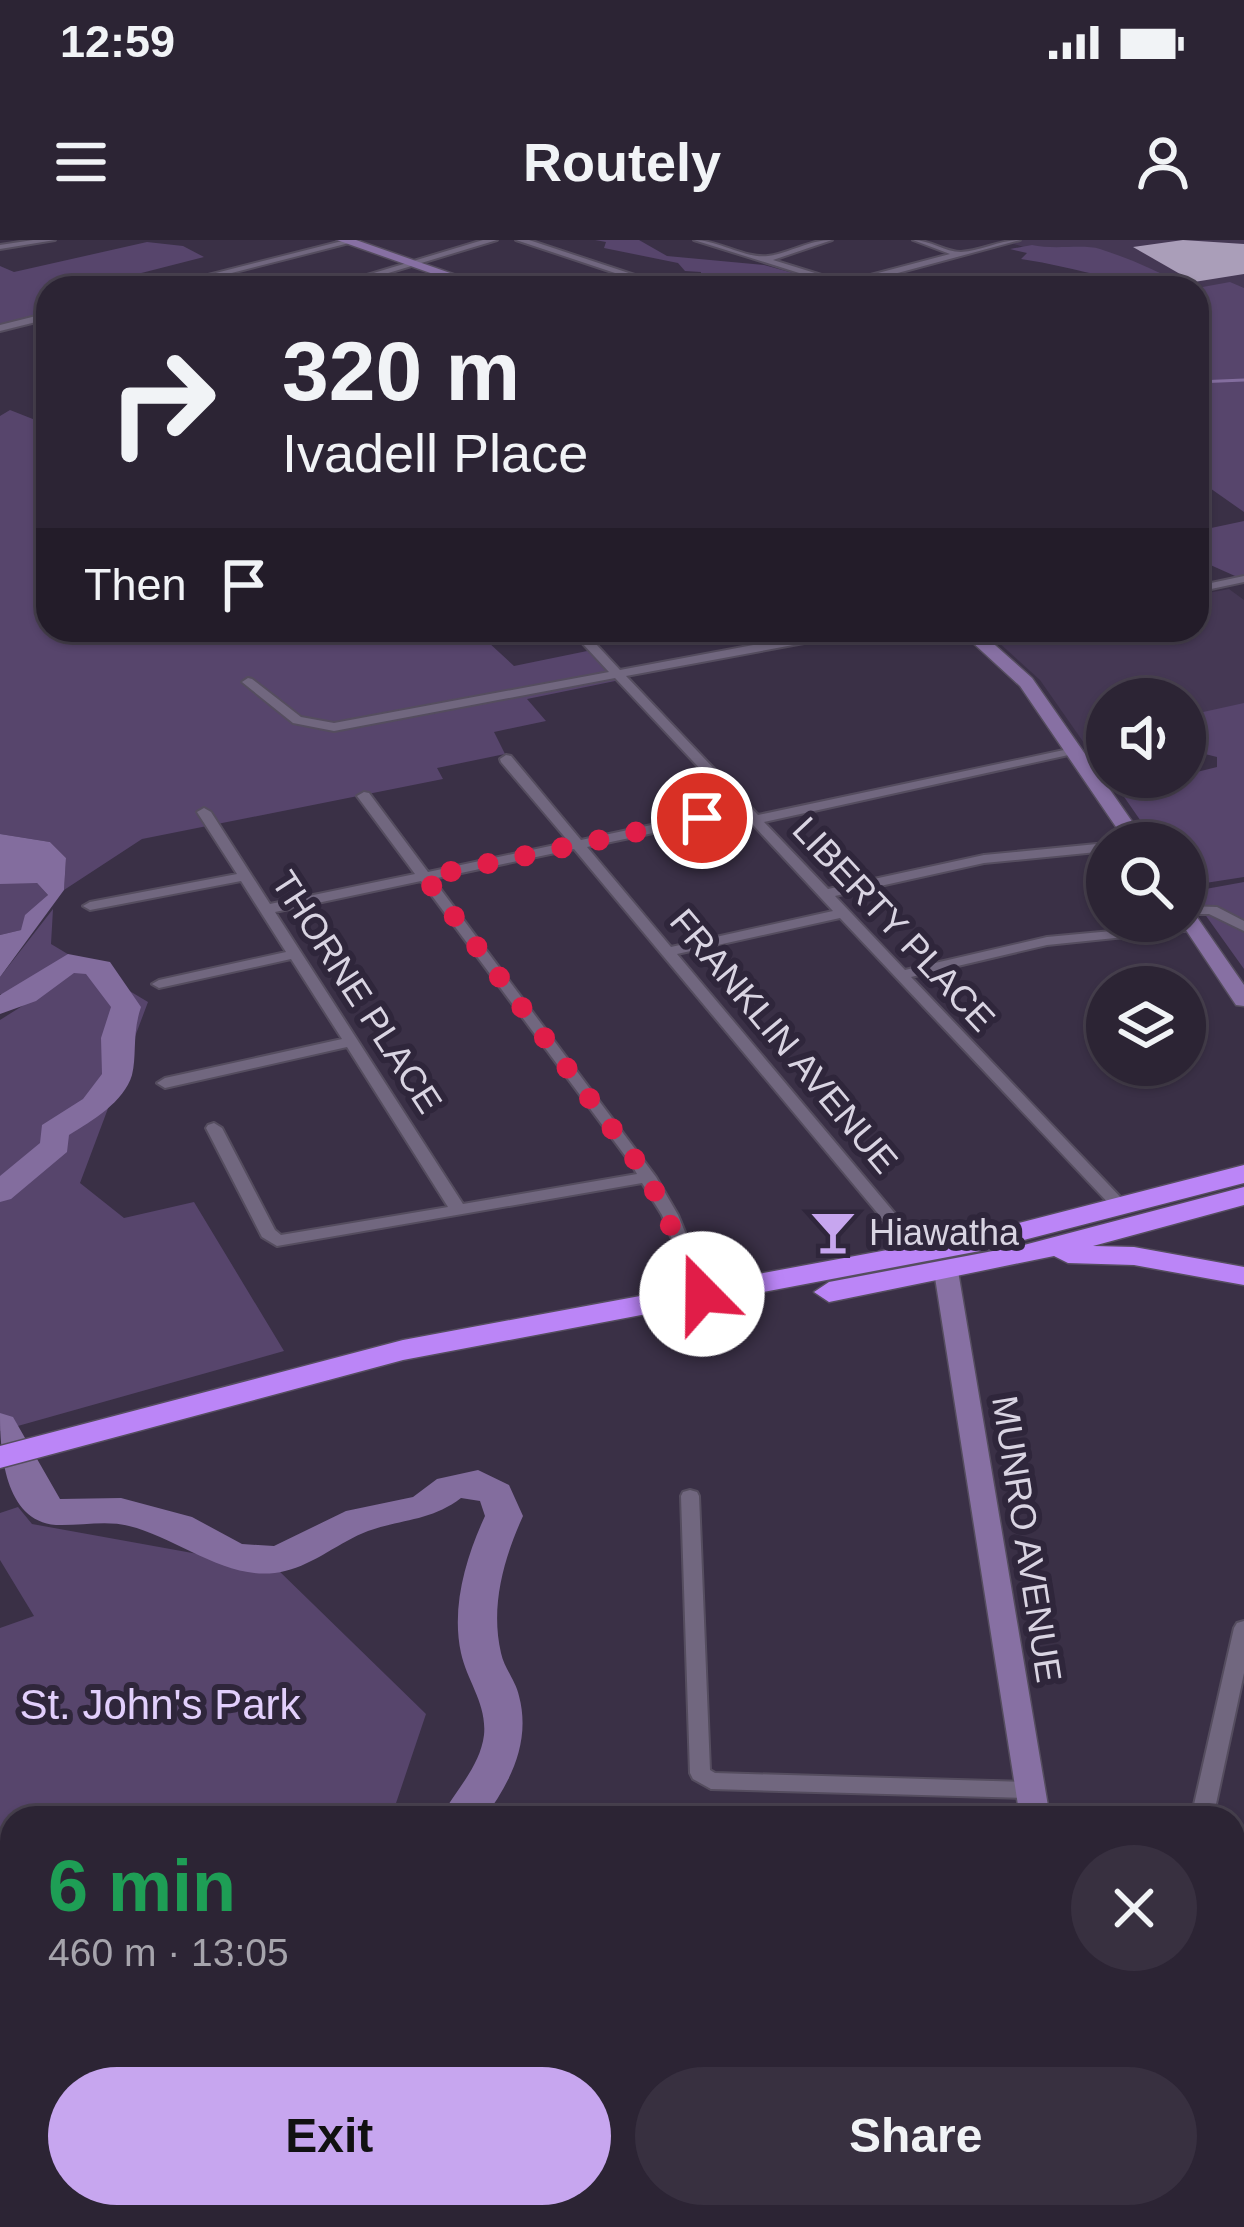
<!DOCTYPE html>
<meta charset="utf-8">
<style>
:root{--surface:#2c2434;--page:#383040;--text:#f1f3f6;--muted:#a6a4ac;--line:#48414f;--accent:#c7a6ef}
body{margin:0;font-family:Helvetica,sans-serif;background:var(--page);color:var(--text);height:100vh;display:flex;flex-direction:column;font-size:45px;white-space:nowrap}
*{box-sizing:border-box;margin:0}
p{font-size:39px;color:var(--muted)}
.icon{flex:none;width:66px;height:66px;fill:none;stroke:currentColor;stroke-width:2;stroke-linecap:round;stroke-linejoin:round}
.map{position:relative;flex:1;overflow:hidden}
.panel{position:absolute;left:0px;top:1566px;width:1245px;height:423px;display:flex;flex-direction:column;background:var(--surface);border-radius:36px 36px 0 0;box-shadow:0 3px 9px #0004,0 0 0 3px var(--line)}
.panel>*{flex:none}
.top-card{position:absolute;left:36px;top:36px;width:1173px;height:366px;border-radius:36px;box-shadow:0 3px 9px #0004,0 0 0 3px var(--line);background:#2c2434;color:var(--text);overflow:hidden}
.tools{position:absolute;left:1086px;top:438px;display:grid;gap:24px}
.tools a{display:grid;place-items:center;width:120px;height:120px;border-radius:50%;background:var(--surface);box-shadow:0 3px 9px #0004,0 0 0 3px var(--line);font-size:60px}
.pin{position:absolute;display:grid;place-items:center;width:102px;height:102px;color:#fff;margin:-51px;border:6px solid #fff;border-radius:50%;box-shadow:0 3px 12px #0007}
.me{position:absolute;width:132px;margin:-66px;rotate:338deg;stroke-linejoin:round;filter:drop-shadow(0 0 9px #0008)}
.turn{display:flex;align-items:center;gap:42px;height:252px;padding:0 48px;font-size:54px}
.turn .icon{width:156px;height:156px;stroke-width:2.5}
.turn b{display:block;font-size:84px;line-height:102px}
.then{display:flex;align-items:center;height:114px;padding:0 48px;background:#0003;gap:24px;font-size:45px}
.round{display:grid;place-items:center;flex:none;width:126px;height:126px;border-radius:63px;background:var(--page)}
.headline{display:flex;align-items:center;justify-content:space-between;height:204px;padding:0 48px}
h1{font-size:72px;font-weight:700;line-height:90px;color:#1e9e55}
.button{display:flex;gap:24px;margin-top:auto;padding:24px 48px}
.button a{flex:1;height:138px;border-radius:72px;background:var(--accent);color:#111;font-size:48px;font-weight:700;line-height:138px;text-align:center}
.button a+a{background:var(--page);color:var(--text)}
.status{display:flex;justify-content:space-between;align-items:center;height:84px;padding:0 60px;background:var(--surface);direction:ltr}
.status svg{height:33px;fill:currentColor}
header{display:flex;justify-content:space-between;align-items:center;height:156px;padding:0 48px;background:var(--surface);font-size:54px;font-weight:700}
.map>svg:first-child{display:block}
</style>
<div class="status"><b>12:59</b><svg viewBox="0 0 49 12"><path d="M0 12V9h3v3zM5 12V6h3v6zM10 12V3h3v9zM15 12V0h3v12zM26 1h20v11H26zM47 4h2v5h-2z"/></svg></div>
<header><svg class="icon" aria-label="menu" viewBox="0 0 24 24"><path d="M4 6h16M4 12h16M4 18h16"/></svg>Routely<svg class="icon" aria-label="person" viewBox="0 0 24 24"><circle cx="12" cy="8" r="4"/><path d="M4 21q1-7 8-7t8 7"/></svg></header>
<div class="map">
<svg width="1244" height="1987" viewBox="0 0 1244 1987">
<rect width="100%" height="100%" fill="#3a3046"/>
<path fill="#453854" d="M1002,0H1244V57L1197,65V48H1148Z
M1229,349L1244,360V471L1185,482V459H1107V498L1084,503L1040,440L996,400L1029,390H1197V355Z"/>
<path fill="#57456c" d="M595,0H639L667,16L764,25L826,42C807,55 751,51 734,37L701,39V32L685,31L678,23L604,8L606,2Z
M147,2L183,6L204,17L114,40L127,48H48V74L0,85V26L14,32Z
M1032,5C1053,10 1084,4 1100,9C1131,19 1158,31 1188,48C1131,48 1078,27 1021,19L1027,13L1010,9Z
M1230,42L1244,48V272L1197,239V52L1205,53L1197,48Z
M10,170L48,185V390H475L514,426L592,410L620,440L527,459L546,481L494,492L505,514L437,528L443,539L142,599L64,650L66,618L50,602L0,594V176Z
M1244,281V340L1197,319V291Z
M1244,463V637L1186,646L1185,603H1156L1120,551L1217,527V517L1185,509V476Z
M13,641L37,643L48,655L21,690L0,695V644Z
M1244,642V729L1189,652Z
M53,669L51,704L148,762L80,943L124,978L194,962L284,1111L0,1191V780L46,751L58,729L15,755L0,754V737Z
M18,1267L32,1284L276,1328L426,1474L391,1578H12V1977H74L75,1987H0V1388L34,1376L0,1320V1273Z
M102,1977H1016L1017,1987L92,1983Z"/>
<path fill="#836d9e" d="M0,594L50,602L66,618L64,650L0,737V695L21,690L25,675L48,655L37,643L0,644Z"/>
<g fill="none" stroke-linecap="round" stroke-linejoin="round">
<path stroke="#836d9e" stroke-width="3" d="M1197,142L1244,140"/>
<path fill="#836d9e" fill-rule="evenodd" d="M68,714L110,722L141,767C132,793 137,816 132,835C124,862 92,881 69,895L67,912L11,959L0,962V936L40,903L42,885L83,859L102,834L101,798L111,767L86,734L74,733L36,761L0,774V755Z
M0,1173L13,1177L60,1259L121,1258L192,1277L242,1304L274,1306L346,1271L413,1257L437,1239L478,1230L509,1245L523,1276C504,1318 490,1366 501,1413C504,1428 516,1441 519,1456C531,1501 511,1542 484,1578H440C455,1551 480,1527 484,1495C487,1464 467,1441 461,1413C451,1367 466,1317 485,1276L480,1261L461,1258C431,1281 402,1279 368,1291C339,1302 315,1324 285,1331C231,1345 179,1298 129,1286C106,1280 80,1286 56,1285C4,1281 0,1211 0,1173Z
M952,1977H1001L996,1987H947Z
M1119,1977H1189L1194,1987H1124Z"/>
</g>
<path fill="#aa9eb9" d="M1183,0L1244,4V34L1194,42L1133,7Z"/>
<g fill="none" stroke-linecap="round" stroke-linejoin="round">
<g stroke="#554d5f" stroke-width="4">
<path id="street" d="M33,0H55L0,9V5Z
M346,0L353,2L173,48H157Z
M483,0H497L339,48H324Z
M516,0H529L674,48H660Z
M694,0C718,0 746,19 768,16C790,13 809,0 832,0L773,20L844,42L950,14L913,0C930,0 945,12 961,12C981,11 1000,0 1020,0L842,48H826L834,44Z
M48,73V79L0,91V85Z
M1244,336V342L1197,352V346Z
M570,390H583L620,430L834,390H859L853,394L626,436L758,575L1078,507L1079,510L1073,514L764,582L828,649L984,615L1107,603V611L984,623L835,656L905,730L1047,697L1198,683L1200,686L1198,689L1193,690L1047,705L911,737L1126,963L1128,966L1126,969H1114L840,678L677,714L929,1014L927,1018H915L574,609L433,639L656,937L678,975L710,1053L708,1057H696L694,1053L662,975L642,943L277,1006L262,997L206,888L208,885L214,883L222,888L275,990L281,995L448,967L347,807L165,848L157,843L165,838L342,799L291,719L159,748L152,744L159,740L286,712L241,641L90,670L83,666L90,662L237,634L197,572L204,568L211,572L270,664L415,634L357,556L364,552L369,553L428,632L569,602L501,522L500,519L506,515L511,516L581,600L736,567L615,438L334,491L293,483L242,442L248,438L252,439L301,477L334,483L609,432ZM743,574L833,671L671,707L587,607ZM421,641L632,925L637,934L463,964L275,672Z
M974,390H998L992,394L968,397V391Z
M1185,666L1217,667L1244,681V691L1209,674H1185Z
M690,1250L697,1252L699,1256L710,1530L715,1533L1030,1542L1037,1544L1040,1550L1037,1556L1030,1558L711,1549L693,1539L690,1533L681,1256L683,1252Z
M1244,1381V1433L1213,1578H1191L1234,1388L1237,1383Z
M1233,1813L1244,1816V1836L1233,1833Z"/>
</g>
<g stroke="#554d5f" stroke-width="3">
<path id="secondary" d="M337,0H356L493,48H473Z
M959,390H978L1032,438L1147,603H1127L1020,446Z
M1185,668L1192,670L1244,745V766L1236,765L1180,681H1185Z
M946,1024L958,1031L1050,1578H1020L934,1031Z
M1064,1977H1100V1987H1064Z"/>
</g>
<g stroke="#554d5f" stroke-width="3">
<path id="highway" d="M1244,925V943L985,1010L403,1120L0,1228V1206L403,1100L984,992Z
M1244,947V965L1093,1006L1134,1007L1244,1027V1045L1134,1025L1068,1023L1054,1016L829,1062L814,1052L829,1042L1024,1005Z"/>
</g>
<use href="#street" fill="#71677f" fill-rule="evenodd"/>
<use href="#secondary" fill="#8770a3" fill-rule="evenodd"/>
<use href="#highway" fill="#bb85f7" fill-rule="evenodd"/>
</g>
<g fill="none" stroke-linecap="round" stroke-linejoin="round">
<path stroke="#e11d48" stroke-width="21" stroke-dasharray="0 37.8" d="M702,1054L648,937L425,637L702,578"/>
</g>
<defs>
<g id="bar-bare" transform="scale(3.6)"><path d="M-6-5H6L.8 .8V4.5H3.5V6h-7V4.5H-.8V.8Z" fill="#c7a6ef" stroke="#2f263b" stroke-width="2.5" paint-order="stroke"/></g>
</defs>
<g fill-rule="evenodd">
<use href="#bar-bare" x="833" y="992"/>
</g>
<g text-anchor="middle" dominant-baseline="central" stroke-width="12" stroke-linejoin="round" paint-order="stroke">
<g font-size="36" fill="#d9d4e2" stroke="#2f263b">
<text transform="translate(894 684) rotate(47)">LIBERTY PLACE</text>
<text transform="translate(357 752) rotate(57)">THORNE PLACE</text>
<text transform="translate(784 801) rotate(50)">FRANKLIN AVENUE</text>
<text transform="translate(1027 1299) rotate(81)">MUNRO AVENUE</text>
</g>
<g font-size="36" fill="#d9d4e2" stroke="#2f263b" text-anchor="start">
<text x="869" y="992">Hiawatha</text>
</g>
<g font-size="42" fill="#e2cffc" stroke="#2f263b">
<text x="160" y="1464">St. John's Park</text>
</g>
</g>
</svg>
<div class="tools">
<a><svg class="icon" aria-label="sound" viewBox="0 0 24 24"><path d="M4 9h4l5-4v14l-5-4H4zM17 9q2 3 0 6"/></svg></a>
<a><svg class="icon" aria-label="search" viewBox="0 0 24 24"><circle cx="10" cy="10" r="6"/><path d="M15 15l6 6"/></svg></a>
<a><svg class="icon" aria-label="layers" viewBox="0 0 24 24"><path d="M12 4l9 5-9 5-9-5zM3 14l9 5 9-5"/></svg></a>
</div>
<div class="pin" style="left:702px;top:578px;background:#d93025"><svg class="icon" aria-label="arrive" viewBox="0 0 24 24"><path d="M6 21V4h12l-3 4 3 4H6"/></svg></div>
<svg class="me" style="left:702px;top:1054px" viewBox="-20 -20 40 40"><circle r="19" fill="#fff"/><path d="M0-13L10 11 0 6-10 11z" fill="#e11d48"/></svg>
<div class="top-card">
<div class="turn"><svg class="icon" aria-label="right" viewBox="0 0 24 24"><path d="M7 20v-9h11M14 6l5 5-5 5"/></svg><div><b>320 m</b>Ivadell Place</div></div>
<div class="then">Then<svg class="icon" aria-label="arrive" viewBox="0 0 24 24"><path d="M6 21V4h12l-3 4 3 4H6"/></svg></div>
</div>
<section class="panel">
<div class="headline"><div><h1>6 min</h1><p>460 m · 13:05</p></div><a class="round"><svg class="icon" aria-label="close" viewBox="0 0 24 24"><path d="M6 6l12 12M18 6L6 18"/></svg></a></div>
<div class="button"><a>Exit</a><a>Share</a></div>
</section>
</div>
